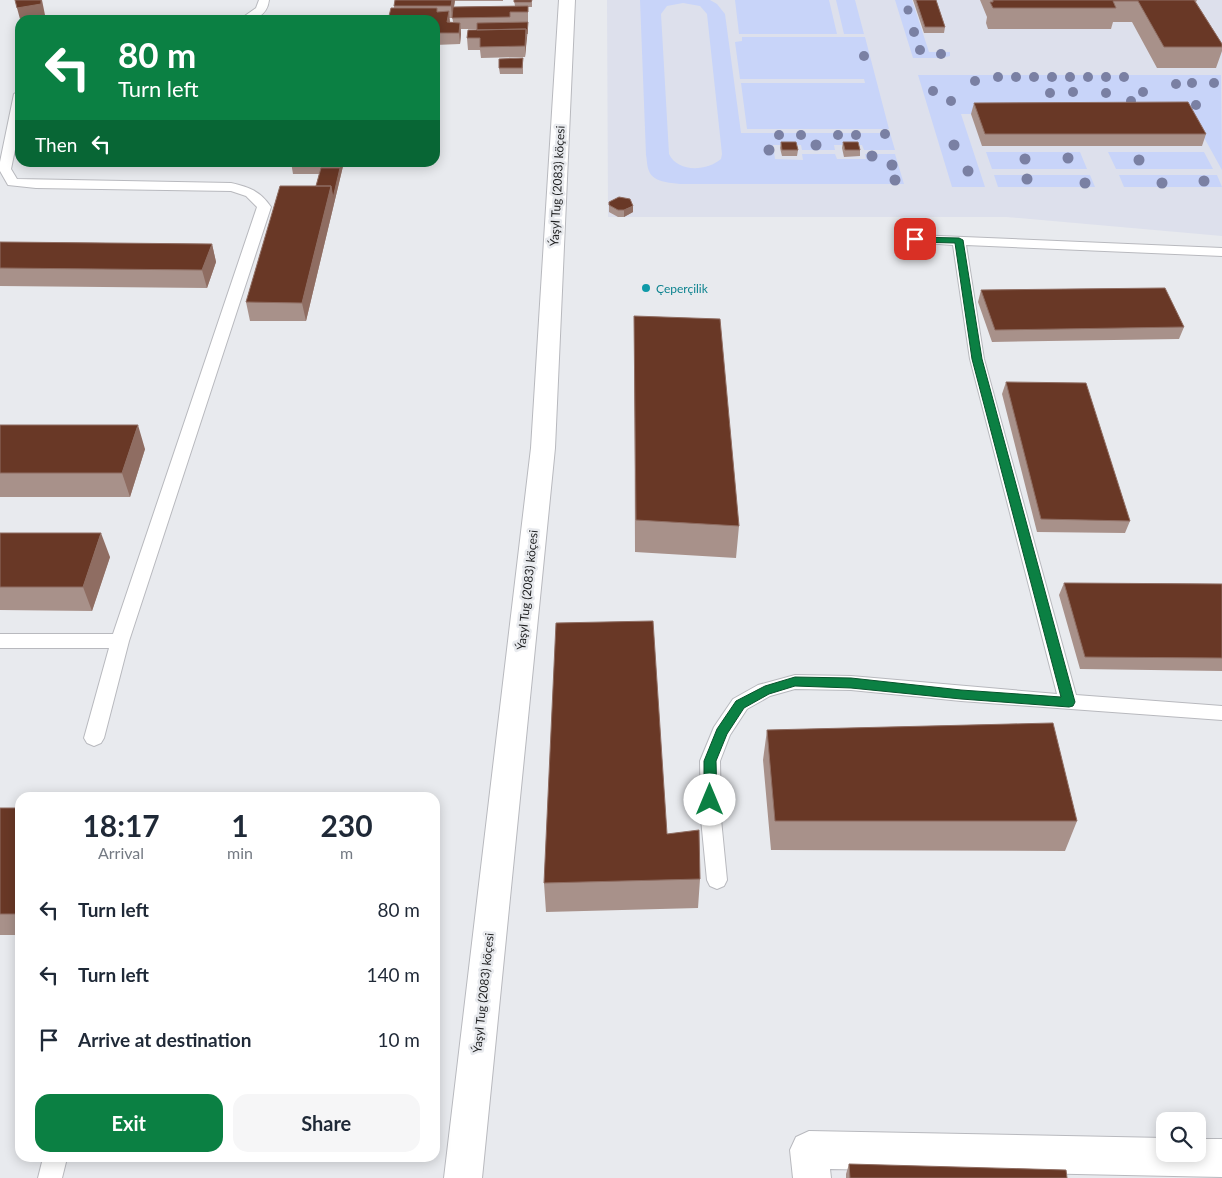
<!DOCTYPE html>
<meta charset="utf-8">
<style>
:root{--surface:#fff;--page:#f6f6f7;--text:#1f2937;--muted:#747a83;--accent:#0b8043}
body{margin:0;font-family:Lato,sans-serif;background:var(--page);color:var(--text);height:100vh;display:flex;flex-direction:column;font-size:19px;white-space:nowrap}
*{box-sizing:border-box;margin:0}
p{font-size:16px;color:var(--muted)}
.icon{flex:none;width:28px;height:28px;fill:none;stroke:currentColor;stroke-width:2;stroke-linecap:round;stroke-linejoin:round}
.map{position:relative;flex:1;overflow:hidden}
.side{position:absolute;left:15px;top:792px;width:425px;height:370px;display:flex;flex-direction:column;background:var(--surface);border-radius:15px;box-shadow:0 2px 12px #0003}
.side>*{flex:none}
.top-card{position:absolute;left:15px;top:15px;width:425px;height:152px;border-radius:15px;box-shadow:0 2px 12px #0003;background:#0b8043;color:#fff;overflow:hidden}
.controls{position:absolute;left:1156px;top:1112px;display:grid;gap:10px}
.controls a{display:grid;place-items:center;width:50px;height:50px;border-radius:10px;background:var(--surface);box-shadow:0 2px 12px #0003;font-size:25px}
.pin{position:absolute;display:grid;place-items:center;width:42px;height:42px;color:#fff;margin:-21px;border-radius:10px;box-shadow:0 2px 8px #0006}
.me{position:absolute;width:55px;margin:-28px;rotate:0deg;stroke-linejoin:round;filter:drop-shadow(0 0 4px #0008)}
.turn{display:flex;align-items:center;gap:18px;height:105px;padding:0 20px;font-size:22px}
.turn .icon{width:65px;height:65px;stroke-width:2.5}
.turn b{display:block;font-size:35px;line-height:42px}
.then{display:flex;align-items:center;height:48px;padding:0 20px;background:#0003;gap:10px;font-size:19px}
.eta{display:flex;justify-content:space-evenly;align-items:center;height:85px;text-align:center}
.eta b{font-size:30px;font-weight:700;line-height:35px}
.action{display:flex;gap:10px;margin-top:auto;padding:10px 20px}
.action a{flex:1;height:58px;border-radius:15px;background:var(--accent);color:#fff;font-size:20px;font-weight:700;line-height:58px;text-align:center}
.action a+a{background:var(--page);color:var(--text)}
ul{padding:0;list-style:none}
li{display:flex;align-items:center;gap:15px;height:65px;padding:0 20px}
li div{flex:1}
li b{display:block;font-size:19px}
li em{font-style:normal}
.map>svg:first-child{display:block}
</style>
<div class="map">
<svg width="1222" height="1178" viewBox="0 0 1222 1178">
<rect width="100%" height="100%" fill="#e8eaee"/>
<path fill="#dde0ec" d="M607,0H1222V236L1007,217H608Z"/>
<path fill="#c8d4f9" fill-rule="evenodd" d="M640,0H710L717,4L725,14L741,133H890L895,150H864L862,145H834L835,150H802L801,145H773L775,159L803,160L802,154H835L837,159H866L865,154H895L904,184H680C670,183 653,182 649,171C647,167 647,160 646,155ZM683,3L700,6L707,14L722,154L721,159C707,171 678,173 669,154L661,14L667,6Z
M735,0H829L837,34H739Z
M836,0H855L864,34H844Z
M895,0H912L929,52H950V56L942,58H913Z
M742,37H865L889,129H747L741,83H865L864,79H740L735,42L742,41Z
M918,75H1221L1222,170L1191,114H961L985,187H952Z
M986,152H1080L1087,169H992Z
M1108,152H1204L1213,169H1116Z
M994,175H1090L1095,187H998Z
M1119,175H1217L1222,187H1124Z"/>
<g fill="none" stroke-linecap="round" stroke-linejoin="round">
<g stroke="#b8b9be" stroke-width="2">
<path id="service" d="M259,0H269C267,17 254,20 239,20L256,8Z
M20,90V125L11,169L17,179L231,183C249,187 260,191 271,207L129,641L104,738L101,743L94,746L87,743L84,738L109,648H0V634H113L257,207L246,196L231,191L36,188L8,185L0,171V162L14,94Z
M915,235L1222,248V256L966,245L984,359L1076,695L1222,706V720L961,701L851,690L795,689L770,696L747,709L730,735L720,761L721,819L727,880L724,886L717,889L710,886L707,880L701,819L700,761L714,727L733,699L758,685L795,675L851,676L1057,694L970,359L953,245L910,242L908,239Z
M43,1158H67L62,1178H38Z"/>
</g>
<g stroke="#b8b9be" stroke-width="2">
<path id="minor" d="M559,0H575L555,448L482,1178H444L531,448Z
M809,1131L1165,1138V1154H1198V1139H1222V1177L830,1169L831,1178H793L790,1150L796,1137Z"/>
</g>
<use href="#service" fill="#fff" fill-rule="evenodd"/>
<use href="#minor" fill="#fff" fill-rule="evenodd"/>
</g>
<g fill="#7a80a3">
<circle cx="908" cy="10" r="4.5"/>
<circle cx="914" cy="32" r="5"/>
<circle cx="920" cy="50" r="5"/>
<circle cx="941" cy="54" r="5"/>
<circle cx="864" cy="56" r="5"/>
<circle cx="998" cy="77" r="5"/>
<circle cx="1016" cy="77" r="5"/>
<circle cx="1034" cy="77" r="5"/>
<circle cx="1052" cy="77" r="5"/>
<circle cx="1070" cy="77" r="5"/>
<circle cx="1088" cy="77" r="5"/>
<circle cx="1106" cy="77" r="5"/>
<circle cx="1124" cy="77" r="5"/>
<circle cx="975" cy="81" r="5"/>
<circle cx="1192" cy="83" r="5"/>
<circle cx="1214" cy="83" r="5"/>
<circle cx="1176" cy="84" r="5"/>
<circle cx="933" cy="91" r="5"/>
<circle cx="1073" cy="92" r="5"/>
<circle cx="1143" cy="92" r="5"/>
<circle cx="1050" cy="93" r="5"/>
<circle cx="1106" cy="93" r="5"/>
<circle cx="951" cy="101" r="5"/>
<circle cx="1131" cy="101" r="5"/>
<circle cx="1196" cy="105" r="5"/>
<circle cx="885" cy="134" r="5"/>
<circle cx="779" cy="135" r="5"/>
<circle cx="801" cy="135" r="5"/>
<circle cx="838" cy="135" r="5"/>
<circle cx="856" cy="135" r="5"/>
<circle cx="816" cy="145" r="5.5"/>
<circle cx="954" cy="145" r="5.5"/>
<circle cx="769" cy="150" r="5.5"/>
<circle cx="872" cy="156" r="5.5"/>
<circle cx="1068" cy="158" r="5.5"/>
<circle cx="1025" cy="159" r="5.5"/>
<circle cx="1139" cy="160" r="5.5"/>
<circle cx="892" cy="165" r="5.5"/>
<circle cx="968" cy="171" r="5.5"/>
<circle cx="1027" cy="179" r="5.5"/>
<circle cx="895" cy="180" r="5.5"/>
<circle cx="1204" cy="181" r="5.5"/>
<circle cx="1085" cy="183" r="5.5"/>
<circle cx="1162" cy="183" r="5.5"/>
</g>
<path fill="#a8918a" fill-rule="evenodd" d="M395,0H503V1H455L454,7L515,6L514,0H532V7H528V23L525,57L481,58L480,50H468L467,38L477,29H461V34L460,44L435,45V20L394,8ZM452,16L453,22H450L449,18H452Z
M913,0H936L945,27L944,33H924Z
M980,0H1197L1196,2L1222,44V51L1216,68H1157L1132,22H1113L1111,29H988L986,23L987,17Z
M523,58V74H500L499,68Z
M974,103L1206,134L1202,146H982L971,114Z
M781,142L798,150L797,156H782L780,148Z
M843,142L860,150V156L844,157L842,148Z
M291,162H344L306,321H250L246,302L316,186L319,174H293Z
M609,202L633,212L624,217H618L609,212Z
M0,242L212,244L216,262L207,288L0,286Z
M981,290L1184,327L1179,339L992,342L978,302Z
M634,316L739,526L736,558L635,552Z
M1006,382L1130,521L1125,533L1037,532L1002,394Z
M0,425L145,449L130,497H0Z
M0,533L110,557L92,611L0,610Z
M1064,583L1222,584V671L1080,669L1059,595Z
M767,730L1077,821L1065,851L771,850L763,760Z
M0,808H20V935H0Z
M667,834L700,879L698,908L546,912L544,883Z
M849,1164L1067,1178H846V1174Z"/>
<path fill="#8f6d62" d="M41,0H42L45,15L20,19L17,8Z
M452,0H455L452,18L451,6Z
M449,11L450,23L448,34L447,22Z
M528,22V28L525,57V46Z
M460,23L461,34L460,44L459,33Z
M339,162H344L306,321L302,303L331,186L340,168Z
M633,206V212L624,217V210Z
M212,244L216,262L207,288L202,270Z
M138,425L145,449L130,497L122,473Z
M101,533L110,557L92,611L83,587Z"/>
<path fill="#693826" stroke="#8f6d62" d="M15,0H41V4L17,8Z
M395,0H452L451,6H394Z
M514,0H532L531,2H514Z
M916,0H936L945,27H925Z
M993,0H1194L1222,44V47H1164L1138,1H1113L1116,8H993L990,2H993Z
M528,6V12H510V17L452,18L453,7Z
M391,8H437V12L449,11L447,22L460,23L459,33H435V20H388Z
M528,22L527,34L526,29L477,30V23Z
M526,29L525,46L480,47V38H467L468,30Z
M523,58L522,68H499V59Z
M1188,102L1206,134H985L974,103Z
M781,142H796L798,150H782Z
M843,142H858L860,150H845Z
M321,168H340L333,198L331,186H316Z
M280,186H331L302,303L246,302Z
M619,197L630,199L633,206L624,210H618L609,205V202Z
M0,242L212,244L202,270L0,268Z
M1165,288L1184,327L995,330L981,290Z
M634,316L720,319L739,526L636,520Z
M1006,382L1086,383L1130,521L1041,519Z
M0,425H138L122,473H0Z
M0,533H101L83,587H0Z
M1064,583L1222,584V658L1085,657Z
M653,621L667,834L699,830L700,879L544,883L556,623Z
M1053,723L1077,821H775L767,730Z
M0,808H20V914H0Z
M849,1164L1066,1170L1067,1178H850Z"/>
<path fill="#0b8043" stroke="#07532c" d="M912,237L959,238L963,240L982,359L1075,702L1073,706L1069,707L961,699L851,688L795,686L769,694L744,708L727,734L716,761L717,800L715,804L710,805L706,804L704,800V761L717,729L736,701L765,686L795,677L851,678L961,690L1061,697L972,359L955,243L915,242L912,241Z"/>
<circle fill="#0f9aa8" stroke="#e8eaee" stroke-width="2" cx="646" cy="288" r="5"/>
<g text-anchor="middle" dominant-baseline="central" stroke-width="5" stroke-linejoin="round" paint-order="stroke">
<g font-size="12" fill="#1f2021" stroke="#e8eaee">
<text transform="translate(557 186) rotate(-87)">Ýaşyl Tug (2083) köçesi</text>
<text transform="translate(527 590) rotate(-84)">Ýaşyl Tug (2083) köçesi</text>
<text transform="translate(483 993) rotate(-84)">Ýaşyl Tug (2083) köçesi</text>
</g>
<g font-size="12" fill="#0d838f" stroke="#e8eaee" text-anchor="start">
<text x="656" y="288">Çeperçilik</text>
</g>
</g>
</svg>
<div class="controls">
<a><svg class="icon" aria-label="search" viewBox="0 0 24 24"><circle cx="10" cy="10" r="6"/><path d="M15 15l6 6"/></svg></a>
</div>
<div class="pin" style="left:915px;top:239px;background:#d93025"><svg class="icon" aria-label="arrive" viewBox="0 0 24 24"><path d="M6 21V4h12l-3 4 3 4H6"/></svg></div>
<svg class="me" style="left:710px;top:800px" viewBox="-20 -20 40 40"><circle r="19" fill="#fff"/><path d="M0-13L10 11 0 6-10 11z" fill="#0b8043"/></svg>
<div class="top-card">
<div class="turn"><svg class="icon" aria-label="left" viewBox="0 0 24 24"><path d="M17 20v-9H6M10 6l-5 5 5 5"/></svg><div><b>80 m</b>Turn left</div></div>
<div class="then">Then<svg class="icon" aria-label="left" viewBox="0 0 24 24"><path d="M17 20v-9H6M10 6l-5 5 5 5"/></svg></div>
</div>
<section class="side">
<div class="eta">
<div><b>18:17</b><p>Arrival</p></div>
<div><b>1</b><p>min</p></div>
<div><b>230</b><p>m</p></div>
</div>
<ul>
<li><svg class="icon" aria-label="left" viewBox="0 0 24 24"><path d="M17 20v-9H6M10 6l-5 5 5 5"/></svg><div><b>Turn left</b></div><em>80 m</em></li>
<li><svg class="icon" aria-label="left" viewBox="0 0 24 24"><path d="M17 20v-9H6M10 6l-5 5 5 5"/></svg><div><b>Turn left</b></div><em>140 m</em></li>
<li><svg class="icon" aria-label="arrive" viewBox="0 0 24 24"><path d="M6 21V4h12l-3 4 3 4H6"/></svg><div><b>Arrive at destination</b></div><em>10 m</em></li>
</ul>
<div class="action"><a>Exit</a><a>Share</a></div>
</section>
</div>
